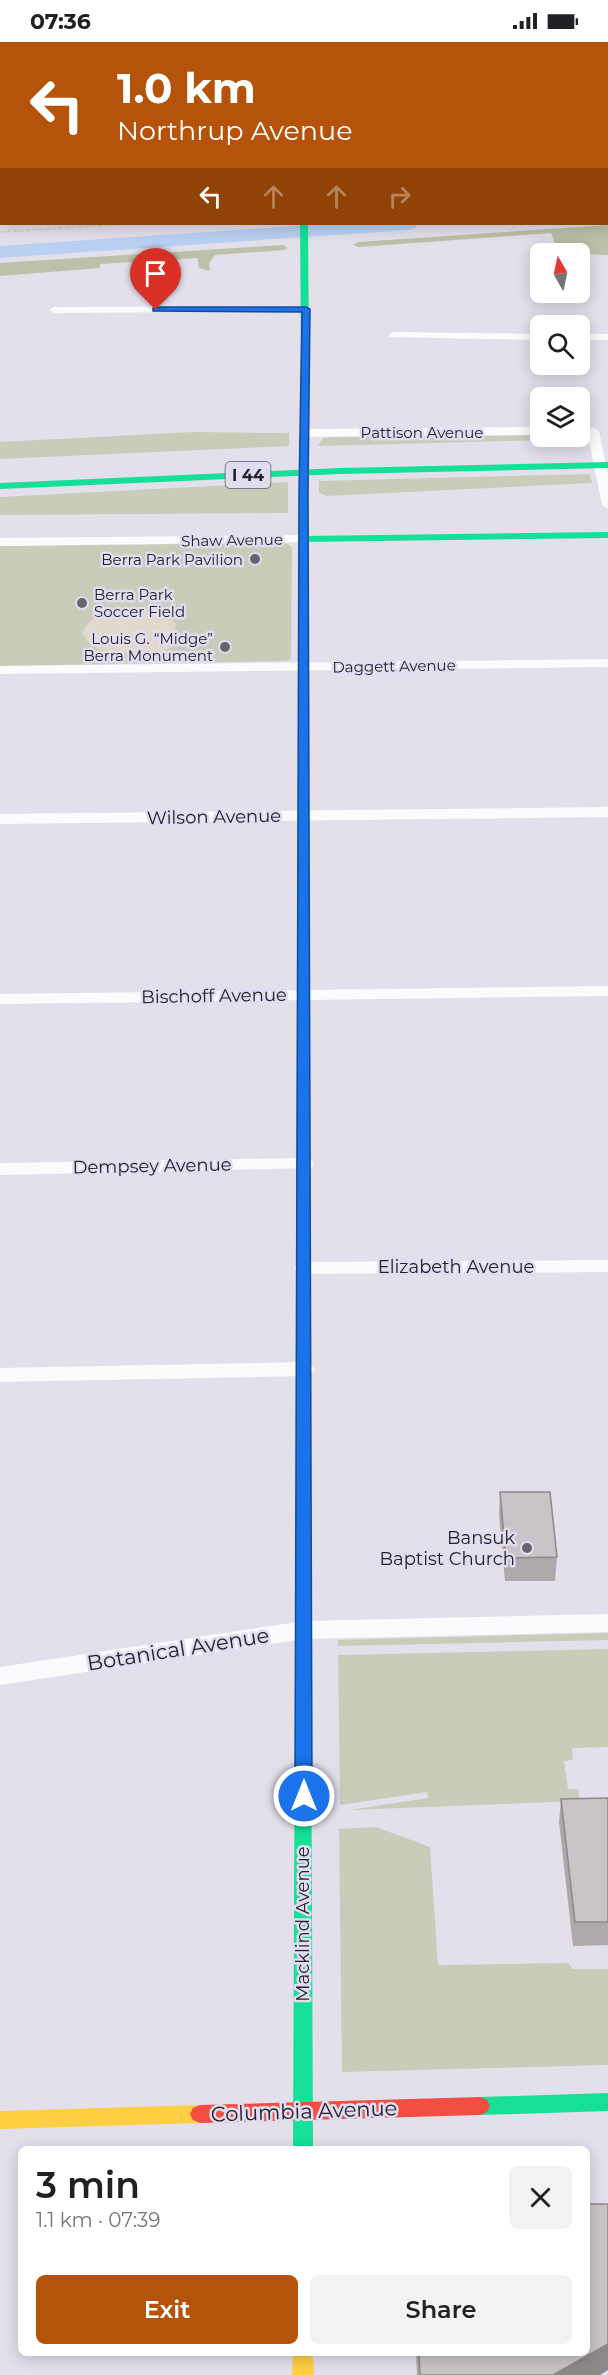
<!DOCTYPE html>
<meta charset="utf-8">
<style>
:root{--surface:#fff;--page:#f2f2f2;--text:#202124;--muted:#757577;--accent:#b45309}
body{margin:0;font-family:Montserrat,sans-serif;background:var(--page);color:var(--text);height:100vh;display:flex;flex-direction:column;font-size:22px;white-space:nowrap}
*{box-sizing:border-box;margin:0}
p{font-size:20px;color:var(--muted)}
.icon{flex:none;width:33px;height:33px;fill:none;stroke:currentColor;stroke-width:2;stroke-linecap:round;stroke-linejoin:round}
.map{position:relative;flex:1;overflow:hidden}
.panel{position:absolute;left:18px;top:2104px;width:572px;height:210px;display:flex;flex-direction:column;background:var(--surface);border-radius:9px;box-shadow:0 3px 15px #0003}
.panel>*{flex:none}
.hud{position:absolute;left:0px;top:0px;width:609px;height:183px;box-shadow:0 3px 15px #0003;background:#b45309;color:#fff;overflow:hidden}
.needle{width:39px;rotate:351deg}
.controls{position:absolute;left:530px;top:201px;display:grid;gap:12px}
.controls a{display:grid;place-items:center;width:60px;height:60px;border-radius:9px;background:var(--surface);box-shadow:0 3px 15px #0003;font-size:30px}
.pin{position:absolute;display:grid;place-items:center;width:51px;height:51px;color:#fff;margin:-62px -26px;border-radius:50% 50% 50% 0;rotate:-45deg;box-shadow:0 0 6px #0007}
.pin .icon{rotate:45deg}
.me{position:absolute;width:66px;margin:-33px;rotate:0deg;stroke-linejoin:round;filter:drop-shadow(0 0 4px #0008)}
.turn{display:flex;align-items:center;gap:21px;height:126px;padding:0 18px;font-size:27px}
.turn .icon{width:78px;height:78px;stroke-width:2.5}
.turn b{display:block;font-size:42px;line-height:51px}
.lanes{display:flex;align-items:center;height:57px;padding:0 18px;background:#0003;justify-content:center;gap:30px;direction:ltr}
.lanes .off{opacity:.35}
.round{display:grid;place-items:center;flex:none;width:63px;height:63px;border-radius:9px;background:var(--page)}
.headline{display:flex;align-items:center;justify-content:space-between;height:102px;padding:0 18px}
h1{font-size:36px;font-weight:600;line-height:45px}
.cta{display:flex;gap:12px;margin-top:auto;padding:12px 18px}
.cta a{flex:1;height:69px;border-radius:9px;background:var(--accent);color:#fff;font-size:24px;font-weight:600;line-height:69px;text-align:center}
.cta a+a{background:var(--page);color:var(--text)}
.status{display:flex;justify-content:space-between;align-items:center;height:42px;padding:0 30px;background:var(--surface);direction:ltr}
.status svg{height:16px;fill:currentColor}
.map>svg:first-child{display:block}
</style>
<div class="status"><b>07:36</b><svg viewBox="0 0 49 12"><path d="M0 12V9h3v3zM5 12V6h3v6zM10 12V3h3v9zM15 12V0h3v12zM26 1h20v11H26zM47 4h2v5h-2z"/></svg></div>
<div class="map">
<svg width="608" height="2333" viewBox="0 0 608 2333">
<rect width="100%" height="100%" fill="#e3e0ec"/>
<path fill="#c9ccb8" d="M193,390L289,391V404L0,417V400Z
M540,393H579L583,397L318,404L323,396L336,395Z
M590,432L592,441L326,454L319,450V439Z
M288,440V471L0,473V455Z
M285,501L292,505L291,616L288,619L0,624V504Z
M608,1591V1598L338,1604V1598Z
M608,1607V1705L572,1706L573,1718L564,1719L568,1747H578L580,1759L350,1768L428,1756L427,1750L340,1763L338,1613Z
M376,1785L430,1805L438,1923L568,1921L573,1927H608V2023L342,2030L339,1787Z"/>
<path fill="#bcc1a9" d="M608,183V213L558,211L551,191L359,205L353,203L358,200Z
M283,203L287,206L285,208L215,213L209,221L210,229L199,226L197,216L100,222V226L0,234V221Z"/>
<path fill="#e1dacc" d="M142,568L155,570L176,581L172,605L163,609C137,609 95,618 82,591C91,568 122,568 142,568Z"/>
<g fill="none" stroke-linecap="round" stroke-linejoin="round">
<path fill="#b9d0f2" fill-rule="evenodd" d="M325,182H418L415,186L408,188L0,216V204Z"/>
<path fill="#fbfafc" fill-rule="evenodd" d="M0,71L2,72V78L0,77Z
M306,264L310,265V269L55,271L49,268L55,265Z
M394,290L540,292V298L390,295L388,293Z
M579,292H608V298H579Z
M540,385V393L304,395L298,391L304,387Z
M593,385L599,389L608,432V467L602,463L587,389Z
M304,493L309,494L311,497L309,500L0,504V496Z
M608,617V625L0,632V624Z
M608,765V775L0,782V772Z
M608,944V954L0,962V952Z
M304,1116L311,1118L314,1122L311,1126L0,1133V1121Z
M608,1218V1230L304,1232L297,1230L294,1226L297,1222L304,1220Z
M304,1320L311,1322L315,1327L311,1332L304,1334L0,1340V1326Z
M608,1572V1590L304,1597L0,1643V1625L304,1579Z"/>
<path fill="#16e098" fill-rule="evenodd" d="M302,0H308V2H302Z
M300,182H308L309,308L305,310L301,308Z
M608,420V426L341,432L0,447V441L341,426Z
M608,490V496L304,500L299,497L304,494Z
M303,714L308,717L310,1243L303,1247L296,1243L298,717Z
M303,1629L309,1631L311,1635L313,2108H293L295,1635L297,1631Z
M608,2051V2069L480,2073L473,2070L470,2064L473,2058L480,2055Z"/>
<path fill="#ffcf43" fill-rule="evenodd" d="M0,115H2V119H0Z
M305,306L309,308L308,717L303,720L298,717L301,308Z
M303,1239L310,1243L311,1635L309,1639L303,1641L297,1639L295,1635L296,1243Z
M200,2063L207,2066L210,2072L207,2078L200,2081L0,2087V2069Z
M293,2312H313L314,2333H292Z"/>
<path fill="#f24e42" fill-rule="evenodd" d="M480,2055L487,2058L490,2064L487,2070L480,2073L200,2081L193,2078L190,2072L193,2066L200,2063Z"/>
<path stroke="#d2d2d4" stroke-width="2" stroke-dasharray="4.5 2" stroke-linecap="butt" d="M0,190L121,182"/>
</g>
<path fill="#ada9ab" d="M500,1450L557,1515L555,1539H505L499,1473Z
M608,1756V1903L573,1904L559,1780L561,1757Z
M416,2312H586L600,2333H417Z"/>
<path fill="#8d898b" d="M608,2302V2328L600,2333H553Z"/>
<path fill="#c9c4c7" stroke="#8d898b" stroke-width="1.5" d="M500,1450H550L557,1515L506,1516Z
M608,1756V1880H575L561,1757Z
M586,2162H608V2302L553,2333H420L419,2312H586Z"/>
<path fill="#1a73e8" stroke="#114b97" stroke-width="1.5" d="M156,265H306L310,267L308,451L312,1754L310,1759L304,1761L297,1759L295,1754L299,451L302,270L153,269V266Z"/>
<g fill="#67646d" stroke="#e1dcf0" stroke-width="2">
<circle cx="255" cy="517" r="6"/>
<circle cx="82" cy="561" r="6"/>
<circle cx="225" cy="605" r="6"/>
<circle cx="527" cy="1506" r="6"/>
</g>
<g text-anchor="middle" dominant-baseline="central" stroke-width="5" stroke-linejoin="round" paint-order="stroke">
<g font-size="15" fill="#242229" stroke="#e1dcf0">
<text x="422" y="390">Pattison Avenue</text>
<text transform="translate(232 498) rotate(-1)">Shaw Avenue</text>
<text transform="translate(394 624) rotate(-1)">Daggett Avenue</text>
</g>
<g font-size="15" fill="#242229" stroke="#e1dcf0" text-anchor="end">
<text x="243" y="517">Berra Park Pavilion</text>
<text x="94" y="552" text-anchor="start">Berra Park<tspan x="94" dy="17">Soccer Field</tspan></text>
<text x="213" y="596">Louis G. “Midge”<tspan x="213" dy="17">Berra Monument</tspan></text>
</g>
<rect fill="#e1dcf0" stroke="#5d5a65" stroke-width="1.5" x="225.5" y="420" width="45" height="26" rx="4.5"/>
<g font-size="16" font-weight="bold" fill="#242229">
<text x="248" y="433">I 44</text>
</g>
<g font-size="18" fill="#242229" stroke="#e1dcf0">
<text transform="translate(214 775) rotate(-1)">Wilson Avenue</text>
<text transform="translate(214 954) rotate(-1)">Bischoff Avenue</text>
<text transform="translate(152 1124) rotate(-1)">Dempsey Avenue</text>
<text x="456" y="1225">Elizabeth Avenue</text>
<text transform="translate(303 1882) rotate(-90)">Macklind Avenue</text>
</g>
<g font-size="18" fill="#242229" stroke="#e1dcf0" text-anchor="end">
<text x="515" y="1496">Bansuk<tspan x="515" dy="21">Baptist Church</tspan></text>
</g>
<g font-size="21" fill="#242229" stroke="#e1dcf0">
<text transform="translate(178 1607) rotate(-9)">Botanical Avenue</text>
<text transform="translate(304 2069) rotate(-2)">Columbia Avenue</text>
</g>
</g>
</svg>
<div class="controls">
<a><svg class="needle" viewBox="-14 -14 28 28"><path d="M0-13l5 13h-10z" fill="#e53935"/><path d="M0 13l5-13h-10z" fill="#757577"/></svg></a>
<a><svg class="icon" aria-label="search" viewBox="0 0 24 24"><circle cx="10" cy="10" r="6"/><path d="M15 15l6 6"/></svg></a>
<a><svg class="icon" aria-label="layers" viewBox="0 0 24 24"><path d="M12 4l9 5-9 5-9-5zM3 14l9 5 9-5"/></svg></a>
</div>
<div class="pin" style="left:156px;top:268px;background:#d93025"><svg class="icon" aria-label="arrive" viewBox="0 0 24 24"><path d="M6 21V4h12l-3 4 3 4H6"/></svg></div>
<svg class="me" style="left:304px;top:1754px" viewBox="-20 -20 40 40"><circle r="17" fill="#1a73e8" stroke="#fff" stroke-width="3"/><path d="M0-11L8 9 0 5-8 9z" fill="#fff"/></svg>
<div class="hud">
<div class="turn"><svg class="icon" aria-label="left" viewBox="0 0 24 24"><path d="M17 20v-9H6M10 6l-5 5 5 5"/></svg><div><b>1.0 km</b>Northrup Avenue</div></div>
<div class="lanes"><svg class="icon" aria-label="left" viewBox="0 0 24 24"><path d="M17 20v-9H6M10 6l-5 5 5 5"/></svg><svg class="icon off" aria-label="ahead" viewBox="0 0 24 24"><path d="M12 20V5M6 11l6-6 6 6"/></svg><svg class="icon off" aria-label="ahead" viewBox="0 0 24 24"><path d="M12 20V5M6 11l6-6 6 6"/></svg><svg class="icon off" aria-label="right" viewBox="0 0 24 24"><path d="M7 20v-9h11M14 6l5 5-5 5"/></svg></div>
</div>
<section class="panel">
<div class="headline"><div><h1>3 min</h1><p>1.1 km · 07:39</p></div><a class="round"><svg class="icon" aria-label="close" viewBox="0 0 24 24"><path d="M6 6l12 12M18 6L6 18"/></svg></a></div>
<div class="cta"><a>Exit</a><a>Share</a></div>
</section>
</div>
